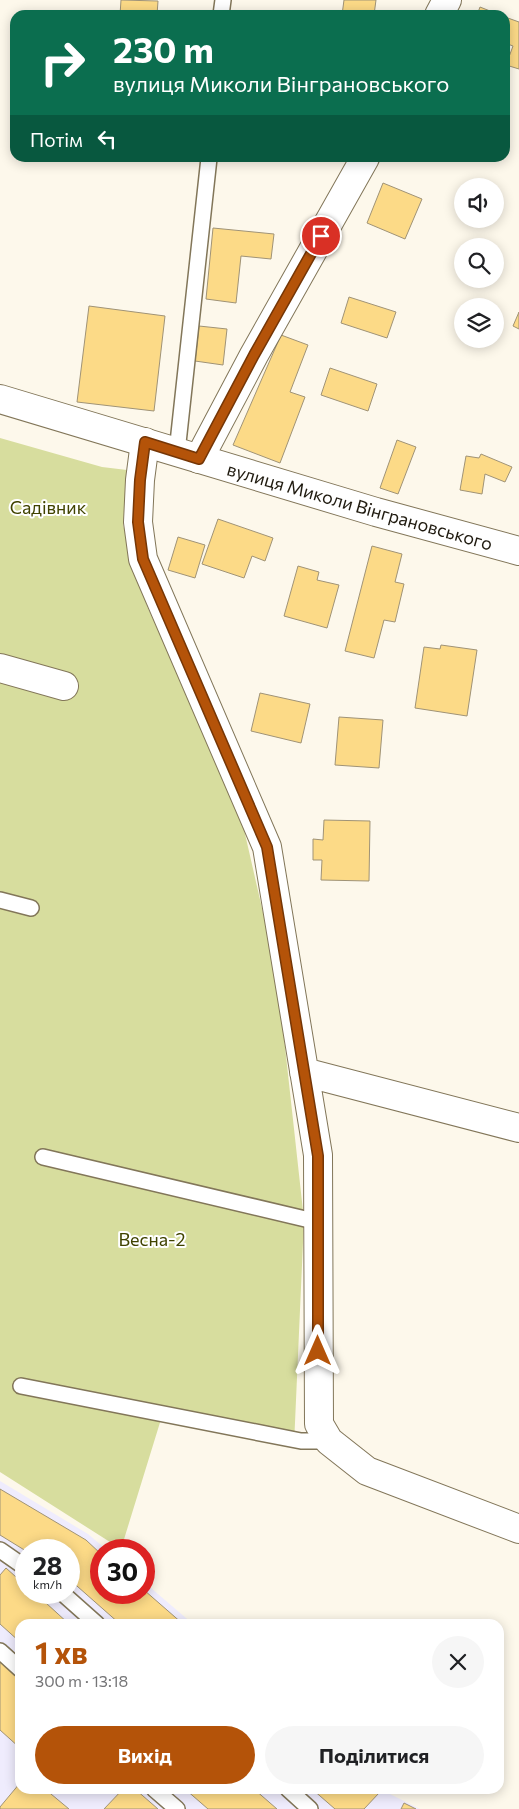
<!DOCTYPE html>
<html lang="uk">
<meta charset="utf-8">
<style>
:root{--surface:#fff;--page:#f6f6f6;--text:#202124;--muted:#757577;--accent:#b45309}
body{margin:0;font-family:Commissioner,sans-serif;background:var(--page);color:var(--text);height:100vh;display:flex;flex-direction:column;font-size:19px;white-space:nowrap}
*{box-sizing:border-box;margin:0}
p{font-size:16px;color:var(--muted)}
.icon{flex:none;width:28px;height:28px;fill:none;stroke:currentColor;stroke-width:2;stroke-linecap:round;stroke-linejoin:round}
.map{position:relative;flex:1;overflow:hidden}
.details{position:absolute;left:15px;top:1619px;width:489px;height:175px;display:flex;flex-direction:column;background:var(--surface);border-radius:15px;box-shadow:0 2px 12px #0003}
.details>*{flex:none}
.guide{position:absolute;left:10px;top:10px;width:500px;height:152px;border-radius:15px;box-shadow:0 2px 12px #0003;background:#0b6e4f;color:#fff;overflow:hidden}
.buttons{position:absolute;left:454px;top:178px;display:grid;gap:10px}
.buttons a{display:grid;place-items:center;width:50px;height:50px;border-radius:50%;background:var(--surface);box-shadow:0 2px 12px #0003;font-size:25px}
.speed{position:absolute;left:15px;top:1539px;display:flex;gap:10px;font-size:25px;font-weight:700;text-align:center}
.speed>*{display:grid;place-content:center;width:65px;height:65px;border-radius:50%;background:var(--surface);box-shadow:0 2px 12px #0003;line-height:1}
.speed small{font-size:12px;font-weight:400}
.speed .limit{border:8px solid #d22;background:#fff;color:#111}
.pin{position:absolute;display:grid;place-items:center;width:42px;height:42px;color:#fff;margin:-21px;border:2px solid #fff;border-radius:50%;box-shadow:0 1px 5px #0007}
.me{position:absolute;width:55px;margin:-28px;rotate:0deg;stroke-linejoin:round;filter:drop-shadow(0 0 4px #0008)}
.turn{display:flex;align-items:center;gap:18px;height:105px;padding:0 20px;font-size:22px}
.turn .icon{width:65px;height:65px;stroke-width:2.5}
.turn b{display:block;font-size:35px;line-height:42px}
.then{display:flex;align-items:center;height:48px;padding:0 20px;background:#0003;gap:10px;font-size:19px}
.round{display:grid;place-items:center;flex:none;width:52px;height:52px;border-radius:26px;background:var(--page)}
.overview{display:flex;align-items:center;justify-content:space-between;height:85px;padding:0 20px}
h1{font-size:30px;font-weight:700;line-height:38px;color:var(--accent)}
.action{display:flex;gap:10px;margin-top:auto;padding:10px 20px}
.action a{flex:1;height:58px;border-radius:30px;background:var(--accent);color:#fff;font-size:20px;font-weight:700;line-height:58px;text-align:center}
.action a+a{background:var(--page);color:var(--text)}
.map>svg:first-child{display:block}
</style>
<div class="map">
<svg width="519" height="1809" viewBox="0 0 519 1809">
<rect width="100%" height="100%" fill="#fdf8eb"/>
<path fill="#efecfd" fill-rule="evenodd" d="M0,1481L88,1534L107,1550H101V1592H144V1582L193,1624H20V1789H384L390,1794L420,1809H0ZM26,1550H69V1592H26Z"/>
<path fill="#d7dd9e" d="M0,438L102,467L127,470L123,525L147,606L240,812L277,974L304,1220L294,1445L162,1416L121,1549L0,1472Z"/>
<path fill="#fcda87" stroke="#a09376" d="M121,0L158,1L157,15H120Z
M344,0H376L374,15H342Z
M480,7L500,15H477Z
M505,17L519,22V69L506,65L513,46L505,43Z
M383,183L422,199L405,239L367,223Z
M213,228L274,234L271,259L241,256L236,303L206,299Z
M349,297L396,312L387,338L341,323Z
M89,306L165,316L154,411L77,402Z
M519,312V329L513,326Z
M199,326L227,329L223,365L195,361Z
M281,335L308,345L290,392L305,397L280,463L233,445Z
M330,368L377,384L368,411L321,395Z
M397,440L416,447L398,494L380,488Z
M481,454L512,467L505,482L485,474L482,494L460,490L466,456L479,458Z
M218,519L273,538L265,561L252,556L244,578L202,564Z
M178,537L205,545L195,578L168,570Z
M372,546L402,554L395,582L404,584L395,622L384,620L374,658L345,651Z
M298,566L319,572L317,580L339,585L327,628L284,616Z
M441,645L477,650L467,716L415,708L424,647L440,649Z
M260,693L310,704L301,743L251,731Z
M339,717L383,720L379,768L335,765Z
M324,820L370,821L369,881L321,880L322,860H313V839L323,840Z
M0,1489L86,1540L101,1554V1592H144V1590L183,1624H120L69,1579V1550L26,1551L0,1535Z
M6,1568L26,1586V1592H34L69,1624H20V1642L0,1624V1575Z
M0,1660L20,1679V1748L0,1730Z
M20,1783V1789H45L69,1809H0V1807Z
M123,1789H135L158,1809H104Z
M185,1789H254L277,1809H208Z
M312,1789H374L379,1793L364,1809H335Z
M404,1803L416,1809H401Z"/>
<g fill="none" stroke-linecap="round" stroke-linejoin="round">
<g stroke="#827659" stroke-width="18">
<path id="service" d="M221,15L223,0
M177,452L209,158
M0,900L31,908
M43,1157L318,1222
M21,1386L301,1441H329
M0,1550L26,1568
M61,1592L97,1624
M0,1651L20,1669
M154,1789L177,1809
M288,1789L310,1809"/>
</g>
<g stroke="#827659" stroke-width="30">
<path id="minor" d="M439,15L447,0
M145,442L140,480L138,522L143,559L267,847L318,1155L319,1424L329,1441L367,1471L519,1529
M199,459L254,355L365,158
M0,668L64,686
M304,1072L519,1128"/>
</g>
<g stroke="#827659" stroke-width="30">
<path id="secondary" d="M0,399L376,512L519,551"/>
</g>
<use href="#service" stroke="#fff" stroke-width="15"/>
<use href="#minor" stroke="#fff" stroke-width="28"/>
<use href="#secondary" stroke="#fff" stroke-width="28"/>
</g>
<g fill="none" stroke-linecap="round" stroke-linejoin="round">
<g stroke="#753606" stroke-width="12">
<path id="route" d="M318,1351V1156L267,847L143,559L138,522L140,480L145,442L199,459L254,355L321,236"/>
</g>
<use href="#route" stroke="#b45309" stroke-width="9"/>
</g>
<g text-anchor="middle" dominant-baseline="central" stroke-width="4" stroke-linejoin="round" paint-order="stroke">
<g font-size="18" fill="#201b10" stroke="#fff">
<text transform="translate(360 506) rotate(16)">вулиця Миколи Вінграновського</text>
</g>
<g font-size="18" fill="#404300" stroke="#fff">
<text x="48" y="507">Садівник</text>
<text x="152" y="1239">Весна-2</text>
</g>
</g>
</svg>
<div class="buttons">
<a><svg class="icon" aria-label="sound" viewBox="0 0 24 24"><path d="M4 9h4l5-4v14l-5-4H4zM17 9q2 3 0 6"/></svg></a>
<a><svg class="icon" aria-label="search" viewBox="0 0 24 24"><circle cx="10" cy="10" r="6"/><path d="M15 15l6 6"/></svg></a>
<a><svg class="icon" aria-label="layers" viewBox="0 0 24 24"><path d="M12 4l9 5-9 5-9-5zM3 14l9 5 9-5"/></svg></a>
</div>
<div class="speed"><div>28<small>km/h</small></div><div class="limit">30</div></div>
<div class="pin" style="left:321px;top:236px;background:#d93025"><svg class="icon" aria-label="arrive" viewBox="0 0 24 24"><path d="M6 21V4h12l-3 4 3 4H6"/></svg></div>
<svg class="me" style="left:318px;top:1351px" viewBox="-20 -20 40 40"><path d="M0-17L14 15 0 8-14 15z" fill="#b45309" stroke="#fff" stroke-width="4"/></svg>
<div class="guide">
<div class="turn"><svg class="icon" aria-label="right" viewBox="0 0 24 24"><path d="M7 20v-9h11M14 6l5 5-5 5"/></svg><div><b>230 m</b>вулиця Миколи Вінграновського</div></div>
<div class="then">Потім<svg class="icon" aria-label="left" viewBox="0 0 24 24"><path d="M17 20v-9H6M10 6l-5 5 5 5"/></svg></div>
</div>
<section class="details">
<div class="overview"><div><h1>1 хв</h1><p>300 m · 13:18</p></div><a class="round"><svg class="icon" aria-label="close" viewBox="0 0 24 24"><path d="M6 6l12 12M18 6L6 18"/></svg></a></div>
<div class="action"><a>Вихід</a><a>Поділитися</a></div>
</section>
</div>
